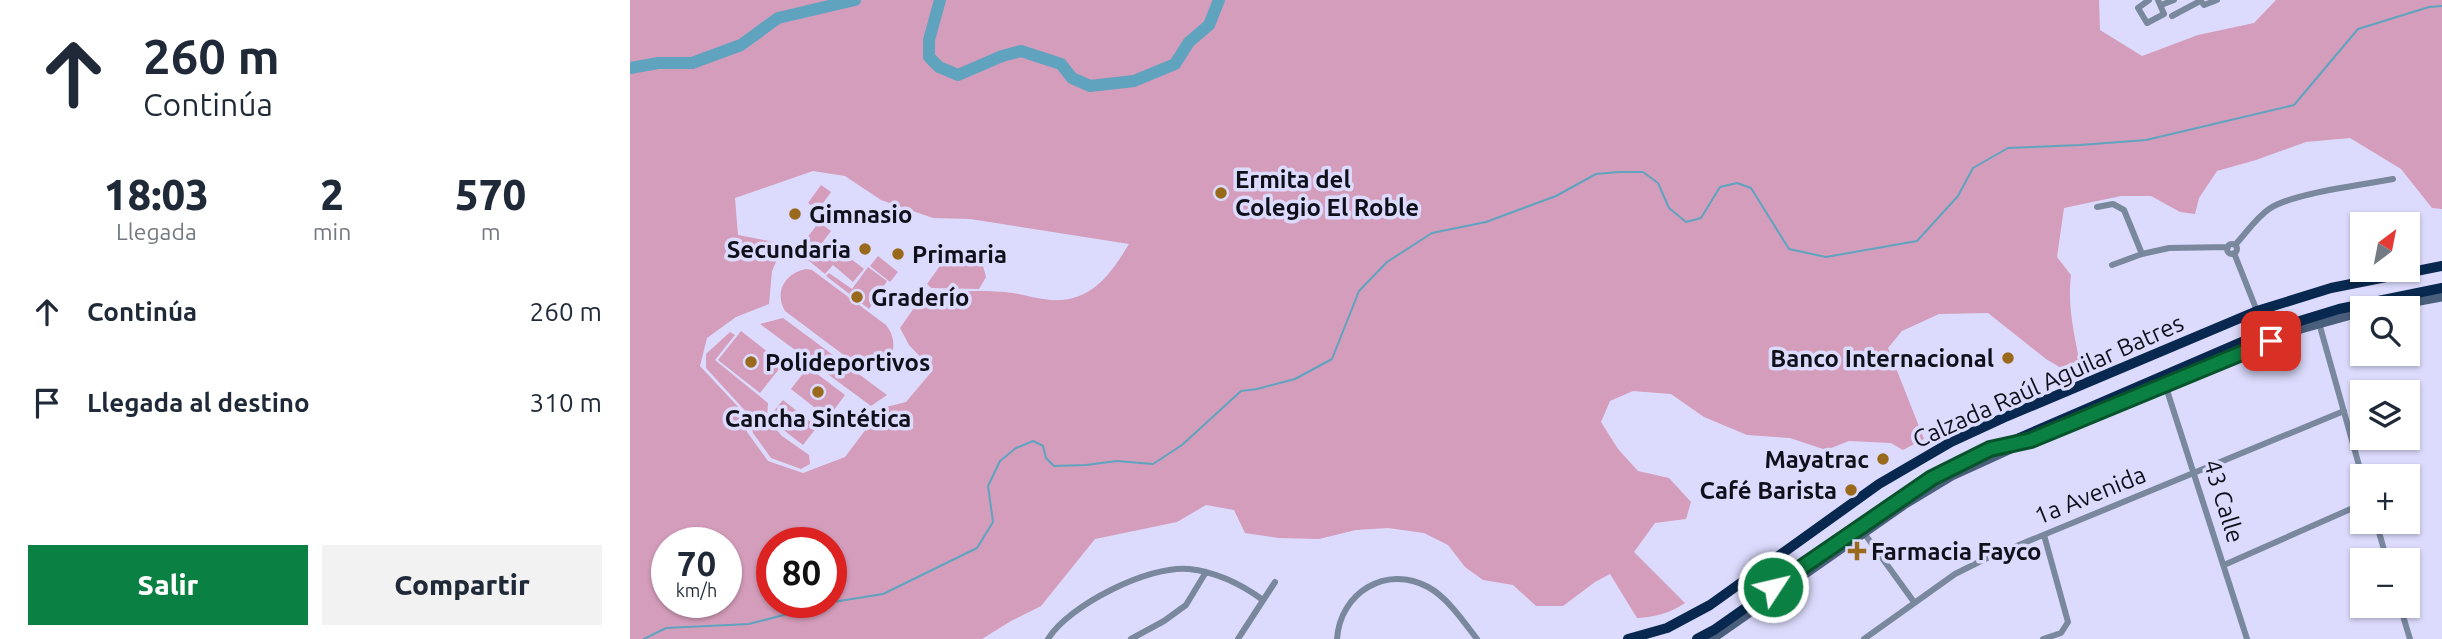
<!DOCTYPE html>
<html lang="es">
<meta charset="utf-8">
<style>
:root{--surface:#fff;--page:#f2f2f3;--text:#1f2937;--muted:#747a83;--accent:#0b8043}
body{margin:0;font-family:Ubuntu,sans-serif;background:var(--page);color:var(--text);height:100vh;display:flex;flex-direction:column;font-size:26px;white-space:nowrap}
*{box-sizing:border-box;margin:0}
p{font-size:23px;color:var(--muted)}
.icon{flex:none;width:38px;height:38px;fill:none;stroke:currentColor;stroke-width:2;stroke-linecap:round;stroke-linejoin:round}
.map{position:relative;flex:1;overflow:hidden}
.panel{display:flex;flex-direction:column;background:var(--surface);width:630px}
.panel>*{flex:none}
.hud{background:#fff;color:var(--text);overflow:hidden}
.needle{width:46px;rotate:32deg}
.controls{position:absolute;left:1720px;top:212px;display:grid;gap:14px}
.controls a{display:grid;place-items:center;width:70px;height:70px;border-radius:0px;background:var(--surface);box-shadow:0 2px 5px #0004;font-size:35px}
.speed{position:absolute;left:21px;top:527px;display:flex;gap:14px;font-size:35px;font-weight:700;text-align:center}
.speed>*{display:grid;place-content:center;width:91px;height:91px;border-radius:50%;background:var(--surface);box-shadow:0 2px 5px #0004;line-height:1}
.speed small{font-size:18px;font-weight:400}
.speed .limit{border:10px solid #d22;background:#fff;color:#111}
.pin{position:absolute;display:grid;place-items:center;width:60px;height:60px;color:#fff;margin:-30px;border-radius:14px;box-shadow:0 4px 10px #0006}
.me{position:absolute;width:77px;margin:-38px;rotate:55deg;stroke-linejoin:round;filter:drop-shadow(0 0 5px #0008)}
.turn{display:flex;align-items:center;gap:24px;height:147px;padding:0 28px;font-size:32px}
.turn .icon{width:91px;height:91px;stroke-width:2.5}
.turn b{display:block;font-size:49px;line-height:60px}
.eta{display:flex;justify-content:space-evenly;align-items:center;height:119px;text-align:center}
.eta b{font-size:42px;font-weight:800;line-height:49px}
.primary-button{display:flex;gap:14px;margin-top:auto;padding:14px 28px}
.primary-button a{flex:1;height:80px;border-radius:0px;background:var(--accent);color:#fff;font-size:28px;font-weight:800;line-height:80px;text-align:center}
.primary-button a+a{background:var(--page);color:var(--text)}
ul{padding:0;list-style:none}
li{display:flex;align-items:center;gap:21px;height:91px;padding:0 28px}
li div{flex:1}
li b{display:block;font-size:26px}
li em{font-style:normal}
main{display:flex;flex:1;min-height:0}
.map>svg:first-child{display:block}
</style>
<main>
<section class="panel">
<div class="hud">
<div class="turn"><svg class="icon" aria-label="ahead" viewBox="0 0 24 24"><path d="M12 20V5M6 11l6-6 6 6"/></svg><div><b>260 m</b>Continúa</div></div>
</div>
<div class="eta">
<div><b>18:03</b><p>Llegada</p></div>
<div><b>2</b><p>min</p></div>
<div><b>570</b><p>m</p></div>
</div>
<ul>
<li><svg class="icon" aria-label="ahead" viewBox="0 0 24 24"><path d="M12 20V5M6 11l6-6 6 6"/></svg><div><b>Continúa</b></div><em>260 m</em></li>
<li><svg class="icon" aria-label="arrive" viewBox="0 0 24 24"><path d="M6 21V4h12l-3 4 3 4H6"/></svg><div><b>Llegada al destino</b></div><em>310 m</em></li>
</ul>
<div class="primary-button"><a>Salir</a><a>Compartir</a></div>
</section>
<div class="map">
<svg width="1812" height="639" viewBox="0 0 1812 639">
<rect width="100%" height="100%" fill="#dcdbfd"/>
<path fill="#d49dbb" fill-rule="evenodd" d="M0,0H1469L1470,30L1512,56L1568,35L1624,23L1646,0H1812V209L1802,208L1771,169L1720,138L1676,142L1626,160L1587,171L1569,198L1565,214L1550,212L1521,196H1491L1434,208L1427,257L1441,275C1437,308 1445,337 1451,369L1436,371L1416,359L1358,313L1309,314L1272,331L1258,348L1294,439L1273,450L1261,443L1219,441L1196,450L1160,438L1117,435L1074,417L1041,394L1003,391L980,401L971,422L988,449L1008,471L1039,478L1061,502L1056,519L1025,523L1004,552L1055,603C1040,613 1025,617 1007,618L980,574L965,582L933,606H906L883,585L853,580L835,567L818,545L794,533L758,528L726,530L689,539L649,538L615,533L604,510L576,505L547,522L465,539L411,606L381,621L352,639H0ZM183,171L215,176L251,200L303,218L340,219L499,244C480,275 461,303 420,300C408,299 395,295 383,293C354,289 324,292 295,292L270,328L279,345L303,370L276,402L252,408L215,457L173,473L138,461L117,432L112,411L70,366L77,338L106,317L139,304L142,271L154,244L108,235L105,198ZM37,542H96V602H37ZM142,542H201V602H142Z
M191,185L201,192L188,210L178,203Z
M189,222L201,231L186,251L174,242Z
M173,244L191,258L202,244L234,269L223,282L203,265L195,274L167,251Z
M332,249L346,250L350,255L356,277L349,289L301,288L297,284L317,256Z
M248,256L268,272L260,282L240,266Z
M238,267L257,281L239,309L196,276L199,273L222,289Z
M176,269L182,270L256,325C273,346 259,375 231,368L155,311C144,292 155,273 176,269Z
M153,318L257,395L241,406L130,324Z
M111,331L153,364L130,393L88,360Z
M100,332L105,335L85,360L138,403L137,419L152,436L179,455L180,464L171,469L141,458L123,433L119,415L76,368V354Z
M178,367L215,395L198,418L161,389Z
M153,400L187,427L173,445L138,418Z"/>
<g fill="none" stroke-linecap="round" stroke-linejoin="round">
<path stroke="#5fa3bf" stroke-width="2" d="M14,639L36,628L119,624L203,602L253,594L347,548L363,522L358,486L370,461L386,448L403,441L413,446L416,458L424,466L456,465L487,461L523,464L552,445L611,391L627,389L665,379L702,359L729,291L757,262L802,233L856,222L926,196L966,174L989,172H1013L1028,183L1039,208L1056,222L1071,218L1090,187L1107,183L1121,188L1159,249L1196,257L1287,241L1328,196L1343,168L1378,148L1450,145L1516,140L1664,105L1728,29L1799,7L1812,6"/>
<path stroke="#5fa3bf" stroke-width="12" d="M310,0L299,40V57L309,67L328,75L372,56L391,51L431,64L442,78L460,86L504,81L545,64L559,42L579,25L589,0
M0,68L28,63H62L111,45L148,18L225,0"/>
<path stroke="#79889d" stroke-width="6" d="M1519,0L1508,8L1517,23L1534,14L1528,0
M1570,0L1574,5L1587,0
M1531,5L1544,0
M1542,16L1570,1
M1467,207L1483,204L1494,210L1512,254
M1597 249a5 5 0 1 1 10 0a5 5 0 1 1-10 0Z
M1605,245C1616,233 1626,218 1639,209C1662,193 1733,185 1763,179
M1604,253L1627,311
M1482,265L1512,254L1539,248L1598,247
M1689,323L1732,476
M1534,381L1617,639
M1746,522L1757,560
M1234,533L1284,602
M1594,565L1732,504
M1770,606L1780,639
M418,639C439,605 519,565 559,569C587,572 611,584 633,600
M501,639L534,621L556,605L576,572
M608,639L645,582
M707,639C710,593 756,564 798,587C817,597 834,622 847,639
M1234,639L1325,574L1355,559L1714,411
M1413,639L1431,633L1438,622L1414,535"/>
<path stroke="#495f7c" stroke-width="9" d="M1752,308L1812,297
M1082,639L1274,505L1322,476L1401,440L1573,367L1671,329L1732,312"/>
<path stroke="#09284f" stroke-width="10" d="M998,639L1037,628L1080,605L1249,484L1321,442L1373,418L1627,311L1701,288L1812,266
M1067,639L1084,630L1283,490L1322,467L1637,331L1709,309L1812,288"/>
</g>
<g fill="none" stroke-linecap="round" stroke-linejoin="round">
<g stroke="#07532c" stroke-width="18">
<path id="route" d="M1143,587L1302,478L1360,449L1401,440L1641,341"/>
</g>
<use href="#route" stroke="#0b8043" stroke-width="12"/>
</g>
<g fill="#9a6a1c" stroke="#dcdbfd" stroke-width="2.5">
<circle cx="591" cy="193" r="7"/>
<circle cx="165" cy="214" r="7"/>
<circle cx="235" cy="249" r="7"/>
<circle cx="268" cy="254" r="7"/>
<circle cx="227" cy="297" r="7"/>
<circle cx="1378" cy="358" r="7"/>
<circle cx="121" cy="362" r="7"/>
<circle cx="188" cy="392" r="7"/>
<circle cx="1253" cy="459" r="7"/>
<circle cx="1221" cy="490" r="7"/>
<path d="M1223.5 540.5h7v7h7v7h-7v7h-7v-7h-7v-7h7z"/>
</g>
<g text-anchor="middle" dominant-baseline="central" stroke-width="7" stroke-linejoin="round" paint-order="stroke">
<g font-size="24" font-weight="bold" fill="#10101b" stroke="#dcdbfd" text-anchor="start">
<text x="605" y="179">Ermita del<tspan x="605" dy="28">Colegio El Roble</tspan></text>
<text x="179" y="214">Gimnasio</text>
<text x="221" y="249" text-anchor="end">Secundaria</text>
<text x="282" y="254">Primaria</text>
<text x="241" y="297">Graderío</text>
<text x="1364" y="358" text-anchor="end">Banco Internacional</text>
<text x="135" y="362">Polideportivos</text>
<text x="188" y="418" text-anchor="middle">Cancha Sintética</text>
<text x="1239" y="459" text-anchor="end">Mayatrac</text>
<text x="1207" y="490" text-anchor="end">Café Barista</text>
<text x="1241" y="551">Farmacia Fayco</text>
</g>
<g font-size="24" fill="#10101b" stroke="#dcdbfd">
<text transform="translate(1418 381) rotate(-24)">Calzada Raúl Aguilar Batres</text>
<text transform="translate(1460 495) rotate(-22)">1a Avenida</text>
<text transform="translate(1594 501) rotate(73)">43 Calle</text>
</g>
</g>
</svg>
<div class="controls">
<a><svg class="needle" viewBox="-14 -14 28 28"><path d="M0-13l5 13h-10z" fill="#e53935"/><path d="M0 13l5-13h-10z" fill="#747a83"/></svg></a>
<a><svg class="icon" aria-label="search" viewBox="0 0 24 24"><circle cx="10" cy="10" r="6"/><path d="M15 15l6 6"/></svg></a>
<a><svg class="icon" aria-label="layers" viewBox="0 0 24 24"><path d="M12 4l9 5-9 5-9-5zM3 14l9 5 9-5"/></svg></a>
<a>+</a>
<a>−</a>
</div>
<div class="speed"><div>70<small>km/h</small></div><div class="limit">80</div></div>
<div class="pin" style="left:1641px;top:341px;background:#d93025"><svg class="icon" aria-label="arrive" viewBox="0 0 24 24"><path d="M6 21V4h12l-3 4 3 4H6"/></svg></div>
<svg class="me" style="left:1143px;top:587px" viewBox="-20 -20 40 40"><circle r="17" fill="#0b8043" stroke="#fff" stroke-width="3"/><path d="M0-11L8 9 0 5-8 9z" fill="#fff"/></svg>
</div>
</main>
